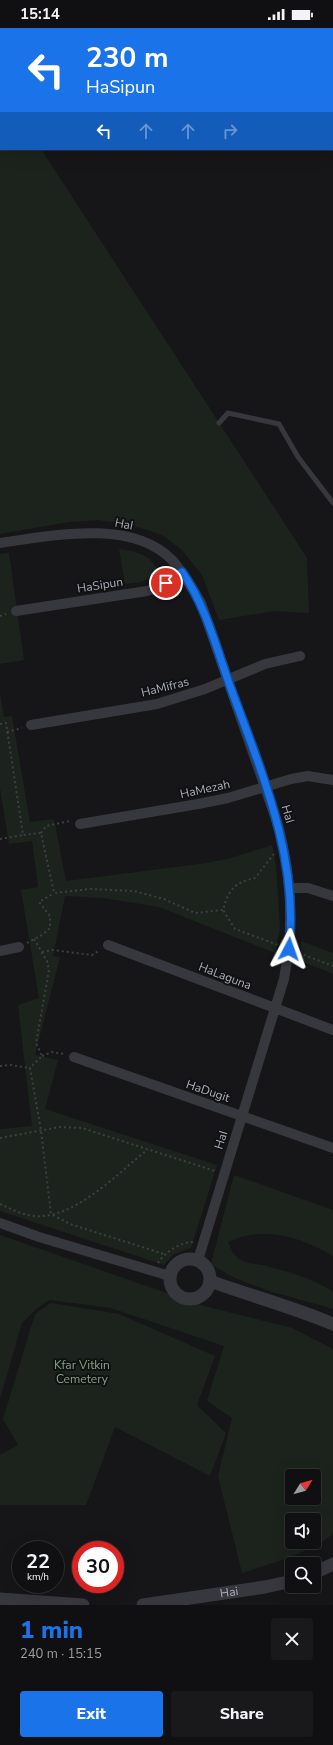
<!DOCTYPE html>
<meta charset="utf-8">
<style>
:root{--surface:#101012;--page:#19191b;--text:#f1f3f6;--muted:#9c9d9f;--line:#303032;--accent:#1a73e8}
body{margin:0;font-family:"Nunito Sans",sans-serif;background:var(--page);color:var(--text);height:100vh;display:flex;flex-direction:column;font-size:15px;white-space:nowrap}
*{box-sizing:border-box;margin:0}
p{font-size:13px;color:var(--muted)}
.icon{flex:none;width:22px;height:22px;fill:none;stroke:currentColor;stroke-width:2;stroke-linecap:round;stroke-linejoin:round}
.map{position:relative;height:1577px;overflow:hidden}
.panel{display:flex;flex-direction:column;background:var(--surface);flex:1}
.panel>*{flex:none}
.top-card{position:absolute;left:0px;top:0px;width:333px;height:122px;box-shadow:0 4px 16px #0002,0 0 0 1px var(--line);background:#1a73e8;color:#fff;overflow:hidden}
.needle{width:26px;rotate:53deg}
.fabs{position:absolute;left:285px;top:1441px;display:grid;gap:8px}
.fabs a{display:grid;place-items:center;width:36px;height:36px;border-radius:4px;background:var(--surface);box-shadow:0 4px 16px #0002,0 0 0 1px var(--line);font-size:20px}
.speed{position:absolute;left:12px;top:1513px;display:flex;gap:8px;font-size:20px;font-weight:700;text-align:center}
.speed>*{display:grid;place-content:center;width:52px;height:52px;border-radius:50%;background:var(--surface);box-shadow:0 4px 16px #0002,0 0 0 1px var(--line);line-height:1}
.speed small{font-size:10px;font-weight:400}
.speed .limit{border:6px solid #d22;background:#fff;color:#111}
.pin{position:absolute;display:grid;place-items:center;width:34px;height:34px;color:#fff;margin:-17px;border:2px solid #fff;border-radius:50%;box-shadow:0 1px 4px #0007}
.me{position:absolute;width:44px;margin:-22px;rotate:4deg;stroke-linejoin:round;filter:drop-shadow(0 0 3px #0008)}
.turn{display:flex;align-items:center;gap:14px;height:84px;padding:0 20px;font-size:18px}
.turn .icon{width:52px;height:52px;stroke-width:2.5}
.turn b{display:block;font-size:28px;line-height:34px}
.lanes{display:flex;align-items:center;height:38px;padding:0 20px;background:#0003;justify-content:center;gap:20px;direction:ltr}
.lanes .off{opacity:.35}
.round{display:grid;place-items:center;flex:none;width:42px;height:42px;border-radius:4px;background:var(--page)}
.summary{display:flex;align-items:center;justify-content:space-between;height:68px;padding:0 20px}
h1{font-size:24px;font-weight:800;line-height:30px;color:var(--accent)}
.cta{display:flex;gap:8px;margin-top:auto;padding:8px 20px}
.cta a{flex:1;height:46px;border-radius:4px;background:var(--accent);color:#fff;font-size:16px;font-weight:800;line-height:46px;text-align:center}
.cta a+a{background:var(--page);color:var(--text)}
.status{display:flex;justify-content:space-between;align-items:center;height:28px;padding:0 20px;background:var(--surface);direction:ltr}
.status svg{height:11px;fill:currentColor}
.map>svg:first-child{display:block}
</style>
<div class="status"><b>15:14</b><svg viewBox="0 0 49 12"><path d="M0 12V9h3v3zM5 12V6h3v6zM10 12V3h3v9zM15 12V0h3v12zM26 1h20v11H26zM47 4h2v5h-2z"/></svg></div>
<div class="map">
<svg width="333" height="1577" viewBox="0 0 333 1577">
<rect width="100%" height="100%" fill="#161618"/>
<path fill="#1c231d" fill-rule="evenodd" d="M0,59L1,121H41L307,530L309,585L275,583L219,592L202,547L182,522L162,507L132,497L98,492L69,494L0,506Z
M119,521C134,523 154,527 158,545L142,554L125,556Z
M9,525L24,632L0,636V526Z
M0,665L4,689L12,688L30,794L54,791L66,853L207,835L231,830L272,817L276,838L280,900L275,925L159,879L103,870L65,868L53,928L60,929L35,1027L58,1032L45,1081L217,1137L191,1220L174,1226L164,1237L0,1183V1101L32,1098L18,977L39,970L21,862L38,859L32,813L9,816L0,760Z
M301,913L333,925V946L301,933Z
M234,1147L333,1182V1228C299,1209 265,1197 228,1214C231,1220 232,1225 238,1230C246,1237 257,1235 267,1238C288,1244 315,1251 333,1264V1281C293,1269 245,1260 211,1236Z
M0,1207L201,1277L292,1300L333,1321V1506C308,1526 272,1535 242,1545L218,1448L232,1390L207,1373L224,1318L111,1280L49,1272L36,1281L22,1295L0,1371ZM292,1448H314V1470H292ZM292,1492H314V1514H292Z
M51,1275L119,1286L215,1328L197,1377L226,1405L210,1448L115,1399L86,1477H0V1427L18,1417L3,1391L35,1286Z"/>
<path fill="#2c353c" d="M0,0H333V29L332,1H1V6Z"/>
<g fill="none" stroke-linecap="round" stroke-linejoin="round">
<path stroke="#3d3f44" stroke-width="2" stroke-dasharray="2 3" stroke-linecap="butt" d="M0,588L6,586
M0,696L6,695L23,807L41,805L54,865L90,861L134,863L164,871L195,885L223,882
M7,704L22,700
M41,805L46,798L70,793
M0,811L23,807
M274,826L255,850C234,855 229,861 223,882L235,901L278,917
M34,911L47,933L49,942L36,1015L42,1028L30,1040L41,1102L51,1186L70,1196L164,1226
M27,915L42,907L50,900V888L39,874L54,865
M42,924L53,922L92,927L100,922
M299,925L333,938
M42,1028L52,1024L64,1026
M0,1038L11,1037L30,1040
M0,1110L60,1099L82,1100L215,1143
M0,1176C11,1181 22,1187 35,1188C75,1191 118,1145 147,1122
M158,1235C165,1224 180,1214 194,1214"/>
<path stroke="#37383d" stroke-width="5" d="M219,395L228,385L279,396L298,429L333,475"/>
<path stroke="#37383d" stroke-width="10" d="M0,515C51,508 131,490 172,532C184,545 192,560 201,575L278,797C292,850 294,897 284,951L198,1232
M16,583L147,563L157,560L182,544
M31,697L157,676L205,661L265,636L300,628
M80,796L198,776L228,770L291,751L308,748L333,752
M290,860H308L333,868
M108,917L333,1002
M0,923L19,919
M74,1029L333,1120
M0,1195L39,1209L170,1248"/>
<g stroke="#37383d" stroke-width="13">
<circle cx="190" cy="1251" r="20"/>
<path d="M210,1253C251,1268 293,1279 333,1296"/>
<path d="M314,1545L333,1536"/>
<path d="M0,1571L83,1577"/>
<path id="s1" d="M143,1577L265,1559L292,1553"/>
</g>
</g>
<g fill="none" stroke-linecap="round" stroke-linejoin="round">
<g stroke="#114b97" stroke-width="10">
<path id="route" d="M166,555L182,544C206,578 216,619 230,658C261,743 299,829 289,921"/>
</g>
<use href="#route" stroke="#1a73e8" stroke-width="7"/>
</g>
<g text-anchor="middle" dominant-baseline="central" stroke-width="4" stroke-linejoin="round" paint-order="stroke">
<g font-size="12" fill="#a8adb8" stroke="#111113">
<text transform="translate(124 496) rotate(11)">HaI</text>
<text transform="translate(100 557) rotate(-9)">HaSipun</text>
<text transform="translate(165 659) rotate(-14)">HaMifras</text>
<text transform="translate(205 761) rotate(-12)">HaMezah</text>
<text transform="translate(288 786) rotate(74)">HaI</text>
<text transform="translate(225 948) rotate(21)">HaLaguna</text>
<text transform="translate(208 1063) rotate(19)">HaDugit</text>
<text transform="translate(221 1112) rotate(-73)">HaI</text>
<text stroke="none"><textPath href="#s1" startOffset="87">Hai</textPath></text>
</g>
<g font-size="12" fill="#7fa381" stroke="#111113">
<text x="82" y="1337">Kfar Vitkin<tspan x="82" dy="14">Cemetery</tspan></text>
</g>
</g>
</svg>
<div class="fabs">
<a><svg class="needle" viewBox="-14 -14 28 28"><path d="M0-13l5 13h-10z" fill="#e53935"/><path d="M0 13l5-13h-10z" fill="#9c9d9f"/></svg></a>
<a><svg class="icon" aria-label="sound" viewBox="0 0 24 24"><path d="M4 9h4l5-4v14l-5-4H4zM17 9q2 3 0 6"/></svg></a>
<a><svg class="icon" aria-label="search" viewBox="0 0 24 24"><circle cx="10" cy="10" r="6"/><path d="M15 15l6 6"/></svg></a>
</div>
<div class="speed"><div>22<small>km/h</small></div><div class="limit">30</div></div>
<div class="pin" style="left:166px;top:555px;background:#d93025"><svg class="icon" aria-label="arrive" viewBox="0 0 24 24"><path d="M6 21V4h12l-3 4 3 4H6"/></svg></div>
<svg class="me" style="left:289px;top:921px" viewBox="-20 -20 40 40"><path d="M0-17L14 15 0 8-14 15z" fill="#1a73e8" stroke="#fff" stroke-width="4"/></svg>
<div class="top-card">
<div class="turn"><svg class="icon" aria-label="left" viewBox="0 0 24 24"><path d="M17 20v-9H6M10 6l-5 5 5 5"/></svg><div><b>230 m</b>HaSipun</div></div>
<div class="lanes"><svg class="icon" aria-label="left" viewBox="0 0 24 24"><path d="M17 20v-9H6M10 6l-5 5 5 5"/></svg><svg class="icon off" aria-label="ahead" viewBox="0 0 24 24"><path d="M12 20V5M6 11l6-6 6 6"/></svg><svg class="icon off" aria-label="ahead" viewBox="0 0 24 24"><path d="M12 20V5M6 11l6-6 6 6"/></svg><svg class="icon off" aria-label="right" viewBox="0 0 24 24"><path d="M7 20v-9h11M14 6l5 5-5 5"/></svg></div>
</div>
</div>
<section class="panel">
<div class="summary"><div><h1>1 min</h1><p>240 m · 15:15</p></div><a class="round"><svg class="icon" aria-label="close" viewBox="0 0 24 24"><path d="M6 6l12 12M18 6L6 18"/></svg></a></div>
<div class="cta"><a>Exit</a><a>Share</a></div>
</section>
